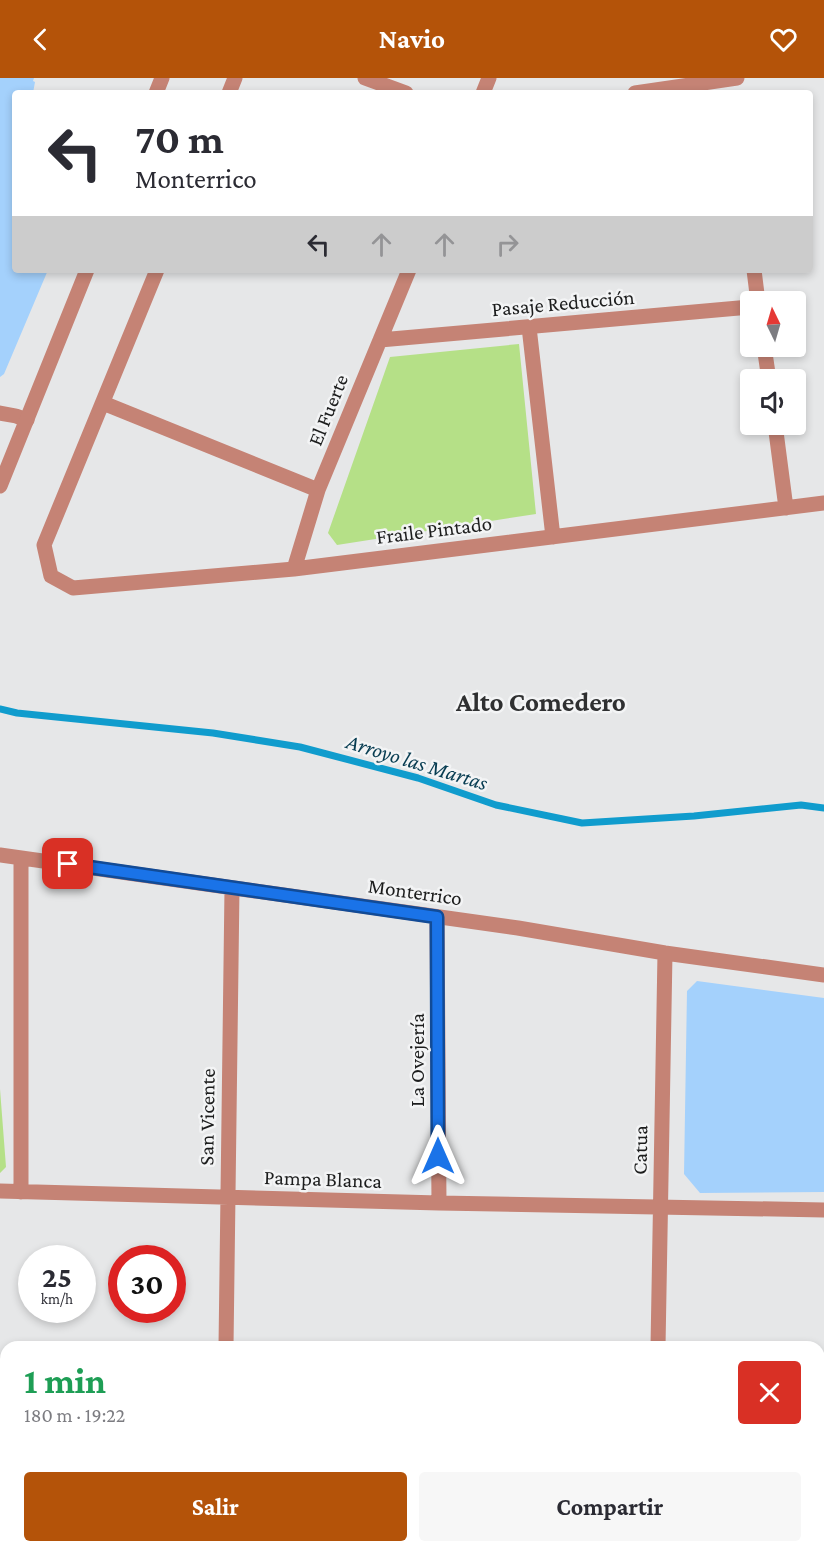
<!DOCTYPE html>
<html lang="es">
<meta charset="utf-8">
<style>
:root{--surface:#fff;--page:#f7f7f7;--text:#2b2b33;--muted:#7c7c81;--accent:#b45309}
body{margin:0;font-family:"Crimson Pro",serif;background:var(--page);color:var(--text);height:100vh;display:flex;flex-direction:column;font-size:22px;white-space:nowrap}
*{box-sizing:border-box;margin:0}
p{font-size:20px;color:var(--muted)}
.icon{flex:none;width:33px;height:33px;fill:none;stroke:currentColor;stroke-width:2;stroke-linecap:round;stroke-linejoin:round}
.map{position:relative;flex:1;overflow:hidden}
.side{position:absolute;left:0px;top:1263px;width:825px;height:212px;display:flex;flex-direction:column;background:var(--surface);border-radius:18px 18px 0 0;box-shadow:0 3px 9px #0003}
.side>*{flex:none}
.hud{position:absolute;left:12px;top:12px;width:801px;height:183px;border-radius:6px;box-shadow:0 3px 9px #0003;background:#fff;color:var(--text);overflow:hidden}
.needle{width:39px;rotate:355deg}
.tools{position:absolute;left:740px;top:213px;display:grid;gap:12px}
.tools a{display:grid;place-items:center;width:66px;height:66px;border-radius:6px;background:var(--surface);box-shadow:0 3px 9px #0003;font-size:30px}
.speed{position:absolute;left:18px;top:1167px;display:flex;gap:12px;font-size:30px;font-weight:700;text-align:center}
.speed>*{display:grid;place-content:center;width:78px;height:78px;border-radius:50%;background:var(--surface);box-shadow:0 3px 9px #0003;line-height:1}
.speed small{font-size:15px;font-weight:400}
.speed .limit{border:9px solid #d22;background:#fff;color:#111}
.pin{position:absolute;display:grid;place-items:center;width:51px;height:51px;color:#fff;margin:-26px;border-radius:12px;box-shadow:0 3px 9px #0006}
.me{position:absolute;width:66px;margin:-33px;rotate:0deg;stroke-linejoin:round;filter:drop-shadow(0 0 4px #0008)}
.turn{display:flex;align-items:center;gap:21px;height:126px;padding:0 24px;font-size:27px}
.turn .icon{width:78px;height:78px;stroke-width:2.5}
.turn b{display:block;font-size:42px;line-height:51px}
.lanes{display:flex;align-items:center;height:57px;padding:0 24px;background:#0003;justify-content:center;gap:30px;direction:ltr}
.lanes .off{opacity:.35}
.round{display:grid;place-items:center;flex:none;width:63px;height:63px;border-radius:6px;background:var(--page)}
.head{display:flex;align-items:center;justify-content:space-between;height:102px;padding:0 24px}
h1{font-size:36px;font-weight:700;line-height:45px;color:#1e9e55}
.action{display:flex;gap:12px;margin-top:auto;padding:12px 24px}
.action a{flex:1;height:69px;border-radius:6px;background:var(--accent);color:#fff;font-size:24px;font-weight:700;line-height:69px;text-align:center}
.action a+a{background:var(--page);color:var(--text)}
header{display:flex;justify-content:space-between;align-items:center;height:78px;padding:0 24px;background:var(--accent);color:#fff;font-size:27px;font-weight:700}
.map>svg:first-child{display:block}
</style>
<header><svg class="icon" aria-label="back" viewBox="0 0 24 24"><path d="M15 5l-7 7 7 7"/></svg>Navio<svg class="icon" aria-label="heart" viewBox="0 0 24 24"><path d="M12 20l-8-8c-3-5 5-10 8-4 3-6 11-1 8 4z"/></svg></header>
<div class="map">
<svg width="824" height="1474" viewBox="0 0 824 1474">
<rect width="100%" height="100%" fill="#e6e7e8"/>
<path fill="#b5e087" d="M519,266L536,436L337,467L328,455L390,279Z
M0,1011L6,1089L0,1095Z"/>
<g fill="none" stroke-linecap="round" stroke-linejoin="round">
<path stroke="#109ccd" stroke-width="7" d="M0,631L17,635L213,655L300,669L418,700L496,727L582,745L694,738L801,727L824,730"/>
</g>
<path fill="#a4d1fc" d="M0,0H34L33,3L35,4L33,15H15V192H48L4,296L0,299Z
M697,903L824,920V1114L700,1115L684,1096L687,913Z"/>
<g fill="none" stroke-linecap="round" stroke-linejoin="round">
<path stroke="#c58375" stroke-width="15" d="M365,0L406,15
M229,15L235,0
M483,15L489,0
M635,15L737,0
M157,192L44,467L51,498L73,510L294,491L824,425
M754,192L758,224
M529,249L553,459
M380,262L750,229
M764,268L769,302
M103,325L318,412
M0,335L16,338L27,342
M775,346L786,430
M294,491L318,412L409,192
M0,777L518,850L665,875L824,897
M437,839L439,1125
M0,1113L439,1125L824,1132
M21,1114V780
M226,1269L232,810
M658,1269L665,875
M0,1333H6
M819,1347H824
M222,1474V1468
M656,1474V1468"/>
<path stroke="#c58375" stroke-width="15" d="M156,15L162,0
M0,408L87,192"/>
</g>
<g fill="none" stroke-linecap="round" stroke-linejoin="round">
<g stroke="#114b97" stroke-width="15">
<path id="route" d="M68,786L437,839L438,1078"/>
</g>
<use href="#route" stroke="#1a73e8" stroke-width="10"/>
</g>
<g text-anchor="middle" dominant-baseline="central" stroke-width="5" stroke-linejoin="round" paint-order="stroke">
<g font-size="21" fill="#1c1d1d" stroke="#f3f4f5">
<text transform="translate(563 225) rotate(-5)">Pasaje Reducción</text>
<text transform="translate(328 332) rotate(-68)">El Fuerte</text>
<text transform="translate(434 452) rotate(-7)">Fraile Pintado</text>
<text transform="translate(415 814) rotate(8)">Monterrico</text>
<text transform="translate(417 982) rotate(-90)">La Ovejería</text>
<text transform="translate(207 1039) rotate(-89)">San Vicente</text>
<text transform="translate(640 1072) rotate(-89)">Catua</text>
<text transform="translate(323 1101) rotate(2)">Pampa Blanca</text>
</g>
<g font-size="22" font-style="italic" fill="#073c51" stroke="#f3f4f5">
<text transform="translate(417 684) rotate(17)">Arroyo las Martas</text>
</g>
<g font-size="27" font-weight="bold" fill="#2f3031" stroke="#f3f4f5">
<text x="541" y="624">Alto Comedero</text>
</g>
</g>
</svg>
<div class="tools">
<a><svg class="needle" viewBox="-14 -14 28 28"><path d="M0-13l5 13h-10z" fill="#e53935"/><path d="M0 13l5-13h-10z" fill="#7c7c81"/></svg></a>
<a><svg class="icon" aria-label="sound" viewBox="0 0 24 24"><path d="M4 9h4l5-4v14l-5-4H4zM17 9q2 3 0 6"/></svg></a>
</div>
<div class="speed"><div>25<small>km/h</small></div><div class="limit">30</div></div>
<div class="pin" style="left:68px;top:786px;background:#d93025"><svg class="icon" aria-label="arrive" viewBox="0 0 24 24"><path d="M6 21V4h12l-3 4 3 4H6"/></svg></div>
<svg class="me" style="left:438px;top:1078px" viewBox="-20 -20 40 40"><path d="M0-17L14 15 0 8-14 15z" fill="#1a73e8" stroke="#fff" stroke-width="4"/></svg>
<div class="hud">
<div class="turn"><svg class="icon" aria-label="left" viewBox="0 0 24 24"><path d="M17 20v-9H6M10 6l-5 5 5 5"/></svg><div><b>70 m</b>Monterrico</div></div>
<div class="lanes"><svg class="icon" aria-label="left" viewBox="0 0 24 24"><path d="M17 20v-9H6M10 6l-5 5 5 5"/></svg><svg class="icon off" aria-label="ahead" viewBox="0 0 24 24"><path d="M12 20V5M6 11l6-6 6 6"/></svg><svg class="icon off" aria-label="ahead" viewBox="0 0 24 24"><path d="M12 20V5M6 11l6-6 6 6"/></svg><svg class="icon off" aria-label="right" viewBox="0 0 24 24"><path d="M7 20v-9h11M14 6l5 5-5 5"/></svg></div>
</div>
<section class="side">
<div class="head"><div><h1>1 min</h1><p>180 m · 19:22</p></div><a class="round" style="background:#d93025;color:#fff"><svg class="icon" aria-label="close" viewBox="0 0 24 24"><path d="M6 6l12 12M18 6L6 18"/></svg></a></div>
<div class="action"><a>Salir</a><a>Compartir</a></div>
</section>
</div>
